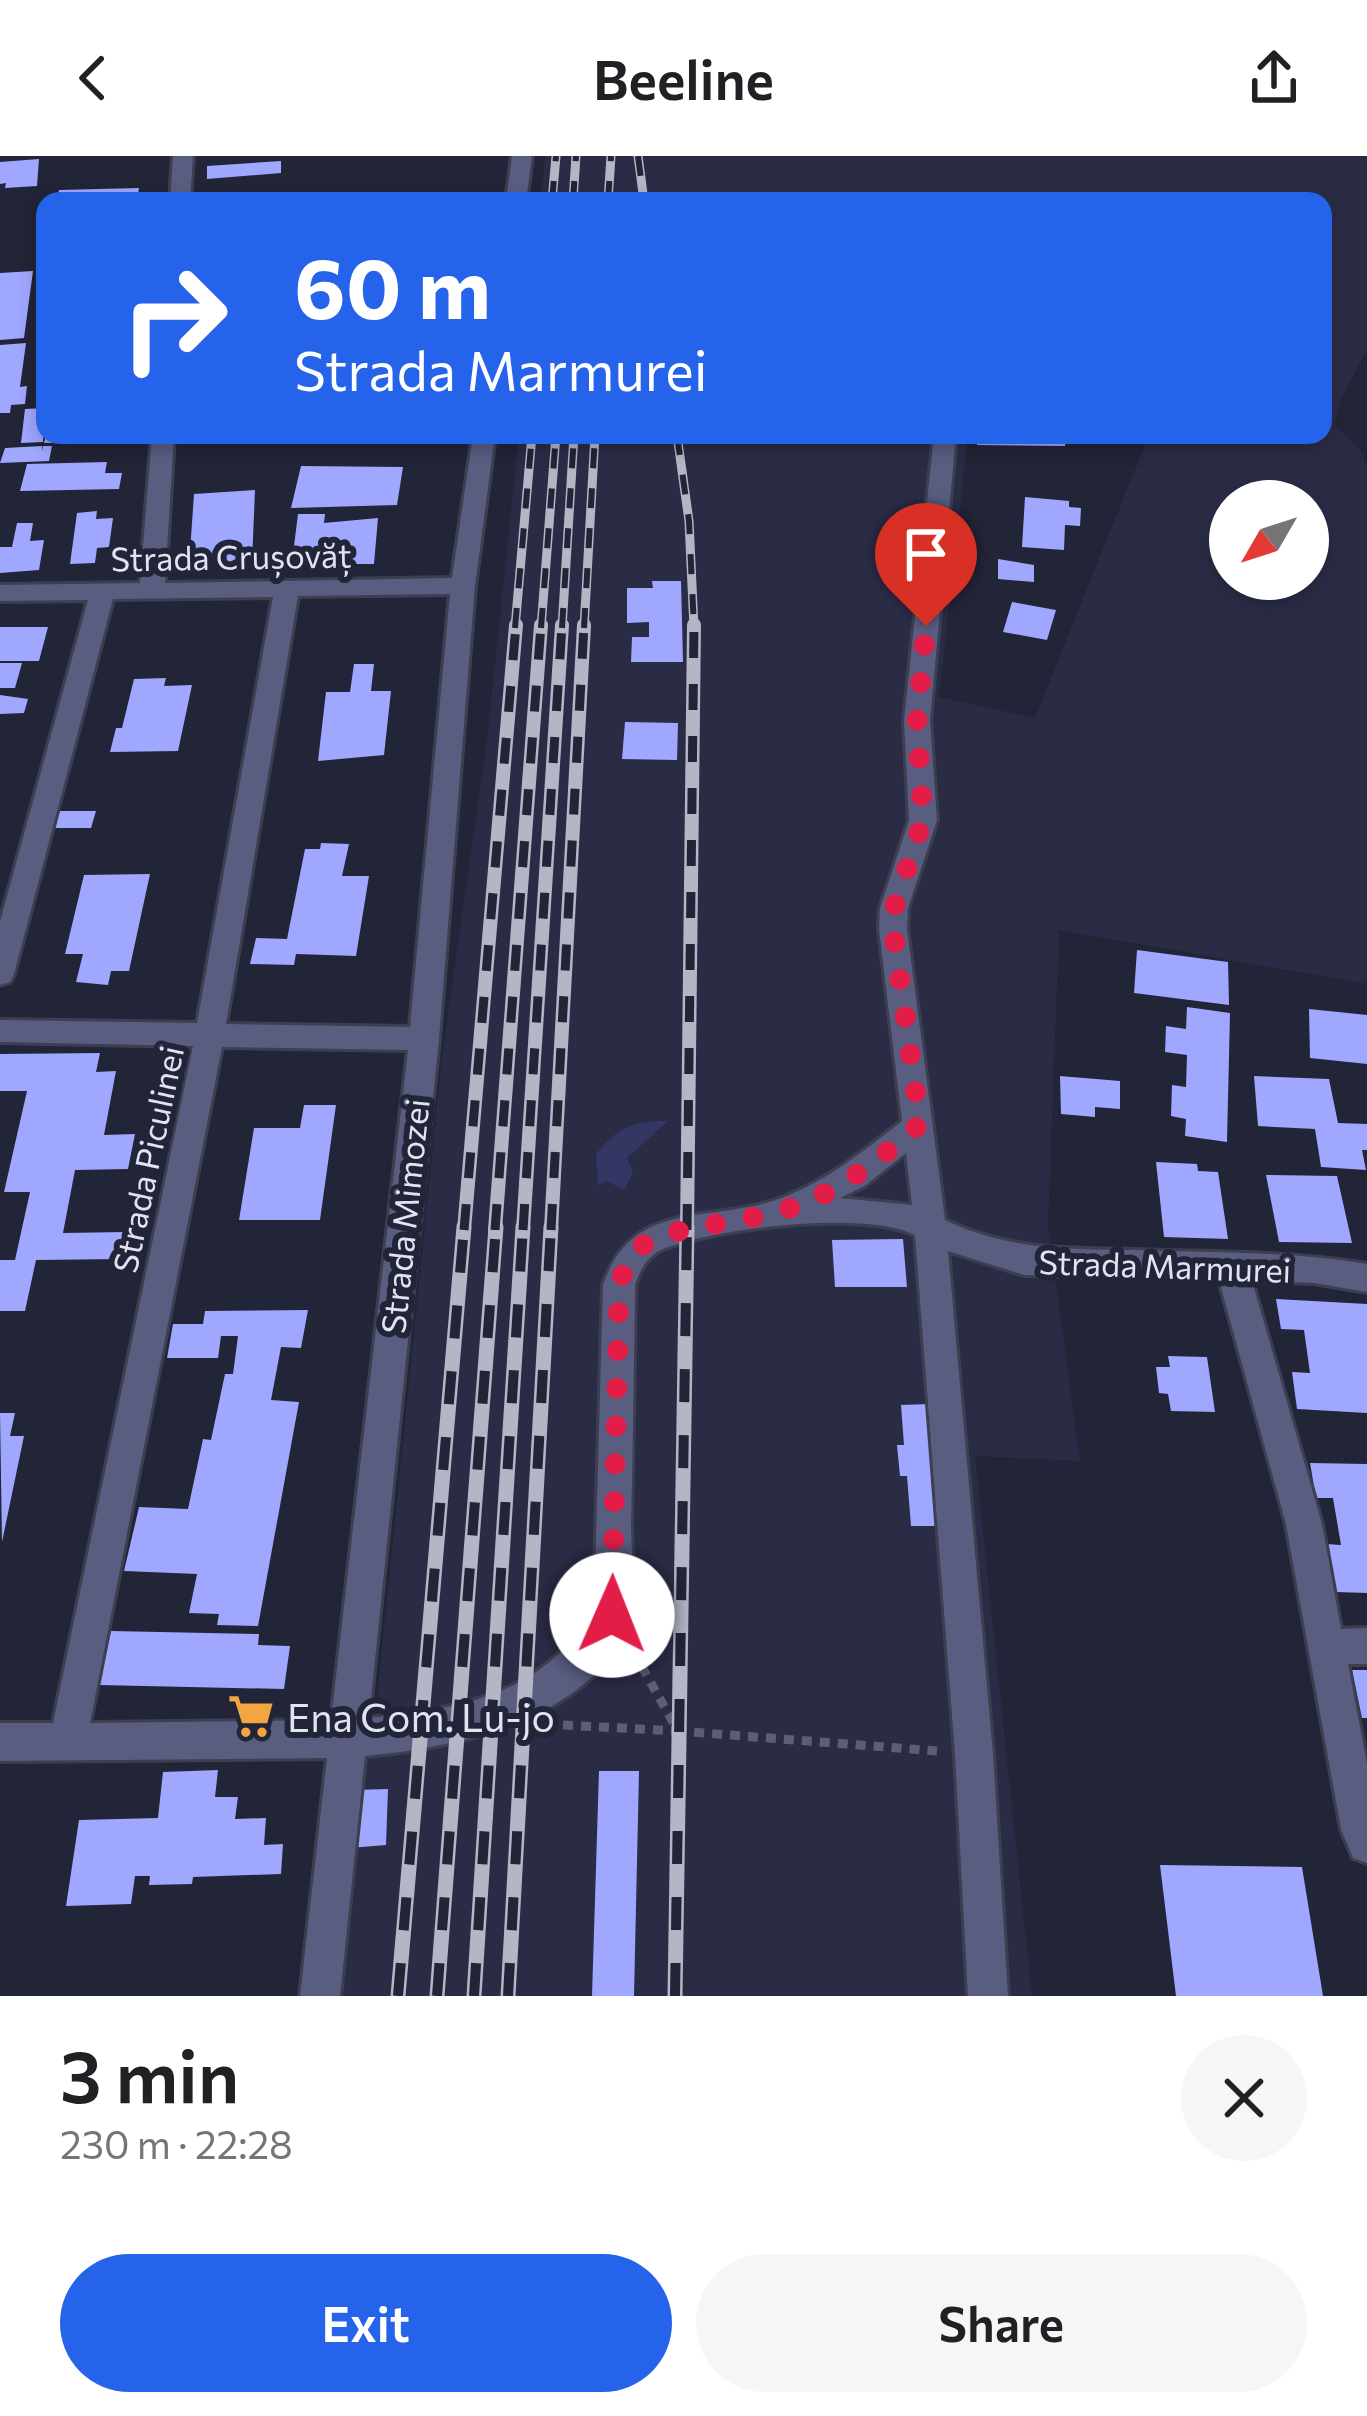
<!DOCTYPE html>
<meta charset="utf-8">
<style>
:root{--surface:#fff;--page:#f6f6f6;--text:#202124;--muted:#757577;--accent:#2563eb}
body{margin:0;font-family:Commissioner,sans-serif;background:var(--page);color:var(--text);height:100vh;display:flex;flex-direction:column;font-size:45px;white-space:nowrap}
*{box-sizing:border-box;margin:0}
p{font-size:39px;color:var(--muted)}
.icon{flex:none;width:66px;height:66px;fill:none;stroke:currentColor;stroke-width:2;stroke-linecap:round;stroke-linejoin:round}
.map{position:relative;height:1840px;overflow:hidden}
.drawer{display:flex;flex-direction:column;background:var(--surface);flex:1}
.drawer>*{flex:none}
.top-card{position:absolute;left:36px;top:36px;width:1296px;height:252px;border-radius:24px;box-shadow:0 6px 18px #0003;background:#2563eb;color:#fff;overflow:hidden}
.needle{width:78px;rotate:231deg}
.buttons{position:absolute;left:1209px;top:324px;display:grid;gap:24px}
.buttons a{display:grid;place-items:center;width:120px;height:120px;border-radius:50%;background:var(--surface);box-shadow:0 6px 18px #0003;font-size:60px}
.pin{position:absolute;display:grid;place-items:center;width:102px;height:102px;color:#fff;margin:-123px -51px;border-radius:50% 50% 50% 0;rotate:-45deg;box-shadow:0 0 12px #0007}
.pin .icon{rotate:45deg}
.me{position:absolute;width:132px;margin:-66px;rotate:1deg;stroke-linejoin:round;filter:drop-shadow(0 0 9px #0008)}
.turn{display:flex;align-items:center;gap:42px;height:252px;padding:0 60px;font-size:54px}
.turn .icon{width:156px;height:156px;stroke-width:2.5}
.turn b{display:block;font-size:84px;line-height:102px}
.round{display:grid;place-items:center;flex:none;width:126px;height:126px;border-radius:63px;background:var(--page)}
.headline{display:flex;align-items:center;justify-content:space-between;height:204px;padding:0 60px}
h1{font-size:72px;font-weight:600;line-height:90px}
.cta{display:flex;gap:24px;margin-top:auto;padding:24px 60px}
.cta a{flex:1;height:138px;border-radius:72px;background:var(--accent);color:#fff;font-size:48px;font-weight:600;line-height:138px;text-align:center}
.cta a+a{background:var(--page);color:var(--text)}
header{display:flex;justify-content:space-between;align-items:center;height:156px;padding:0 60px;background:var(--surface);font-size:54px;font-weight:600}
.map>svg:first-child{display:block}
</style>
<header><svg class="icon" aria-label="back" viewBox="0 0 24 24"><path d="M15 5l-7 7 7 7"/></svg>Beeline<svg class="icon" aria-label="share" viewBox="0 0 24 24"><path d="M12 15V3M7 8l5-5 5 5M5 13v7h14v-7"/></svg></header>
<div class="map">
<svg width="1367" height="1840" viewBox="0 0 1367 1840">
<rect width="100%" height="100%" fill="#222437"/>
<path fill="#2a2c46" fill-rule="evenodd" d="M545,0H1367V193L1340,246L1335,268L1361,295L1367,311V828L1059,774L1048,1069L1080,1305L975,1300L1032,1840H331L357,1554L376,1552L442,901L487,584L519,279H968L939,541L1035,562L1149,279H1323V45H541ZM1230,345H1308V423H1230Z"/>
<path fill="#343663" d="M668,965L627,1002L633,1017L624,1034L607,1025L598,1029L596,998C617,972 634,964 668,965Z"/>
<path fill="#a0a7ff" d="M39,3L37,30L5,32L6,27L0,28V6Z
M281,5V17L207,23V10Z
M139,32L137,45H57L59,34Z
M33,115L24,182L0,184V117Z
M26,187L20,231L27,230L25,248L11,249L10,257H0V189Z
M45,252L43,286L21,287L25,253Z
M46,279H120L119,285L44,287Z
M978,279H1066L1065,290L977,289Z
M42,290V295L43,290H52L49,305L0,307L5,292Z
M107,306L105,317H122L119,333L20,335L27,308Z
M301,310L403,311L397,349L291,352Z
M255,334L252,406L189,410L194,338Z
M1025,341L1069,345V351L1081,352L1080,370L1065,369L1064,394L1022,391Z
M97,355L96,363L113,362L109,391L97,392L95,407L70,408L77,357Z
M298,358H325L324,367L378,362L374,408H344L345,397L293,398Z
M17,367H33L30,385L44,384L39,414L0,417V391H12Z
M998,403L1034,409V426L998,423Z
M652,425H681L683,506H631L632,481H649V466L627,467V432H653Z
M1012,446L1056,454L1047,484L1003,476Z
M0,471H48L39,505H0Z
M0,507H22L15,532H0Z
M354,508H374L371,535H391L384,599L318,605L326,536H350Z
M166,522L164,530L192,529L178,595L110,596L116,572H122L134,523Z
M0,539L28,543L24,557L0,558Z
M625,566L678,567L677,604L622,603Z
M55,655H96L91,672H51Z
M321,687L349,688L342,720H369L356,800L296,798L294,809L250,808L256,782L287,783L305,693H320Z
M150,718L129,815H111L108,829L76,826L83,798H65L84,719Z
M1137,794L1228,806L1229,849L1134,837Z
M1187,851L1230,857L1227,986L1185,980L1186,963L1171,960L1172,929L1186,931L1187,899L1165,896L1166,870L1186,873Z
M1309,853L1367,859V908L1310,902Z
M100,897L96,916L116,915L104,979L135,978L128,1013L75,1014L63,1077L126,1076L121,1103L36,1104L25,1155H0V1104H15L30,1036H4L27,935H0V898Z
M1060,920L1120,925V953L1095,951V961L1061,958Z
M1254,920L1329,923L1338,967L1367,968V994H1362L1366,1014L1321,1011L1315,973L1258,970Z
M304,949H336L320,1064H239L254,972H300Z
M1156,1006L1197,1008L1198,1015L1218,1016L1228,1083L1164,1081Z
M1266,1019L1337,1020L1352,1087L1279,1086Z
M903,1083L907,1131H835L832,1084Z
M1276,1143L1367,1148V1257L1297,1253L1292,1216L1310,1217L1304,1174L1281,1173Z
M308,1154L301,1192L281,1191L271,1244L299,1246L258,1470L217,1469L219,1458L189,1457L197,1418L124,1415L139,1351L188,1353L203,1283L211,1284L225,1218H233L238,1180H221L218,1202H167L173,1168H203L205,1155Z
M1168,1200L1207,1201L1215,1256L1171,1255L1168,1238L1159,1237L1156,1211H1170Z
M929,1248L941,1370H911L907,1320H900L897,1289H904L901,1249Z
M0,1257H15L10,1280H24L2,1386Z
M1310,1307L1367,1308V1437L1336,1436L1326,1388L1341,1389L1333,1342H1316Z
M111,1475L259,1478L258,1489L290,1490L284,1533L99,1529Z
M1352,1514H1367V1562H1362Z
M218,1614L215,1641H238L235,1663L266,1662L264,1689L283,1688L281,1718L193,1721L192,1728L149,1729L150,1720H135L131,1748L66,1750L79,1664L158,1662L163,1616Z
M599,1615H639L634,1840H592Z
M388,1633L386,1689L349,1692L354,1634Z
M1160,1709L1302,1711L1323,1840H1176Z"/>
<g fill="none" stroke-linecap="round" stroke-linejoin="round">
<g stroke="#3d3f51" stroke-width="6">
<path id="minor" d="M173,0H193L190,45H170Z
M512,0H532L526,45H506Z
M152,279H174L165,427L452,422L473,279H495L475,430L439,883L369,1562C463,1552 540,1540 594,1455L603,1129C633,1040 714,1069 784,1041C828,1024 865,994 902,965L879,773L880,752L909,664L904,565L934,279H956L930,565L937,664L908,752L907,773L945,1064C1007,1094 1068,1093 1135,1094C1213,1097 1290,1095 1367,1108V1136L1314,1127L1252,1125L1322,1368L1341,1473L1367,1472V1508H1348L1367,1608V1707L1353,1702L1341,1673L1286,1368L1219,1124L1024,1119L948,1095L993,1598L1008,1840H968L955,1598L915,1079C864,1054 716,1072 663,1093C648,1099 640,1114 635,1129C634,1209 633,1289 631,1369C631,1398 637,1435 629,1462C600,1562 454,1592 365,1600L340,1840H300L327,1602L0,1605V1567H53L193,890L0,886V864L197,867L273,441L113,443L14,818L10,826L0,829V766L88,444L0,445V429L140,427ZM450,438L410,871L226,868L298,440ZM222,891L408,894L331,1564L90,1567ZM906,997L912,1049L840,1042L866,1029Z"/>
</g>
<path stroke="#5d5f70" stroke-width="9" stroke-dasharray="10 8" stroke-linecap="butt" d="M633,1495L678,1575L937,1595
M563,1569L678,1575"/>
<use href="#minor" fill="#595d80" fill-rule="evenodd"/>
<g stroke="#b4b6c5" stroke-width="9">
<path id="rail-far2" d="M638,0L644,45
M552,45L556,0
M573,45L576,0
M608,45L611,0
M677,279L689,365L694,472
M515,472L532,279
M541,472L556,279
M562,472L574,279
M584,472L595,279"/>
</g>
<g stroke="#b4b6c5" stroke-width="14">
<path id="rail-far1" d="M464,1074L516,469
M495,1074L541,469
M523,1074L562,469
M551,1074L584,469
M687,1074L694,469"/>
</g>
<g stroke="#b4b6c5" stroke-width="15">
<path id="rail" d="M398,1840L464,1071
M437,1840L496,1071
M474,1840L523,1071
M508,1840L551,1071
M675,1840L687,1071"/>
</g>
<use href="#rail-far2" stroke="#222437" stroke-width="6" stroke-dasharray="20" stroke-linecap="butt"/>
<use href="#rail-far1" stroke="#222437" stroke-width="9" stroke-dasharray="26" stroke-linecap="butt"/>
<use href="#rail" stroke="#222437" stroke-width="10" stroke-dasharray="33" stroke-linecap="butt"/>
</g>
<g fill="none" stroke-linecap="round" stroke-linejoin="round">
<path stroke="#e11d48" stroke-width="21" stroke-dasharray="0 37.8" d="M612,1459L619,1129C626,1106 635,1091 657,1081C696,1069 737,1066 777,1056C832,1042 878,1005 920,968L893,773L894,752L923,664L917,565L926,470"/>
</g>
<defs>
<g id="supermarket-bare" transform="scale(3.6)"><path d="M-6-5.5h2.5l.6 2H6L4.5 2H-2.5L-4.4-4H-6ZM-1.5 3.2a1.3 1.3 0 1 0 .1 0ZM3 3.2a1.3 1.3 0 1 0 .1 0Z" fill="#f2a541" stroke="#222437" stroke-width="2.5" paint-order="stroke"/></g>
</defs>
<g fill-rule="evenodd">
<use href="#supermarket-bare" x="251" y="1560"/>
</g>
<g text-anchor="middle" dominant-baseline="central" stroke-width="12" stroke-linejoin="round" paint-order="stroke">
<g font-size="33" fill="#e1e3f1" stroke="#222437">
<text transform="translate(231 400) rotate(-1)">Strada Crușovăț</text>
<text transform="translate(147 1003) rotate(-78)">Strada Piculinei</text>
<text transform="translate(404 1060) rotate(-84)">Strada Mimozei</text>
<text transform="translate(1165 1109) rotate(2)">Strada Marmurei</text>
</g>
<g font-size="39" fill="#e1e3f1" stroke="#222437" text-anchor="start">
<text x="287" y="1560">Ena Com. Lu-jo</text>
</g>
</g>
</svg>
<div class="buttons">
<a><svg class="needle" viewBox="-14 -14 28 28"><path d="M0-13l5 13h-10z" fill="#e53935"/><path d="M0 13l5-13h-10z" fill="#757577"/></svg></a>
</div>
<div class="pin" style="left:926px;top:470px;background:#d93025"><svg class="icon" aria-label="arrive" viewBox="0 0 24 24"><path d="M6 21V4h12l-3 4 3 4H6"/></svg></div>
<svg class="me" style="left:612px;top:1459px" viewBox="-20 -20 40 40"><circle r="19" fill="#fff"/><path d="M0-13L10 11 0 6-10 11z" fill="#e11d48"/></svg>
<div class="top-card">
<div class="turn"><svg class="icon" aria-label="right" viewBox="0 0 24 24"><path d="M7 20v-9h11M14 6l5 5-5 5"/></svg><div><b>60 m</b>Strada Marmurei</div></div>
</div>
</div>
<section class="drawer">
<div class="headline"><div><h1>3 min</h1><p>230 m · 22:28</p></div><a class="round"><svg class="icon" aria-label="close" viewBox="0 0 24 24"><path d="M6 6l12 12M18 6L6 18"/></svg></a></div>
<div class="cta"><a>Exit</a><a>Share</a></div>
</section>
